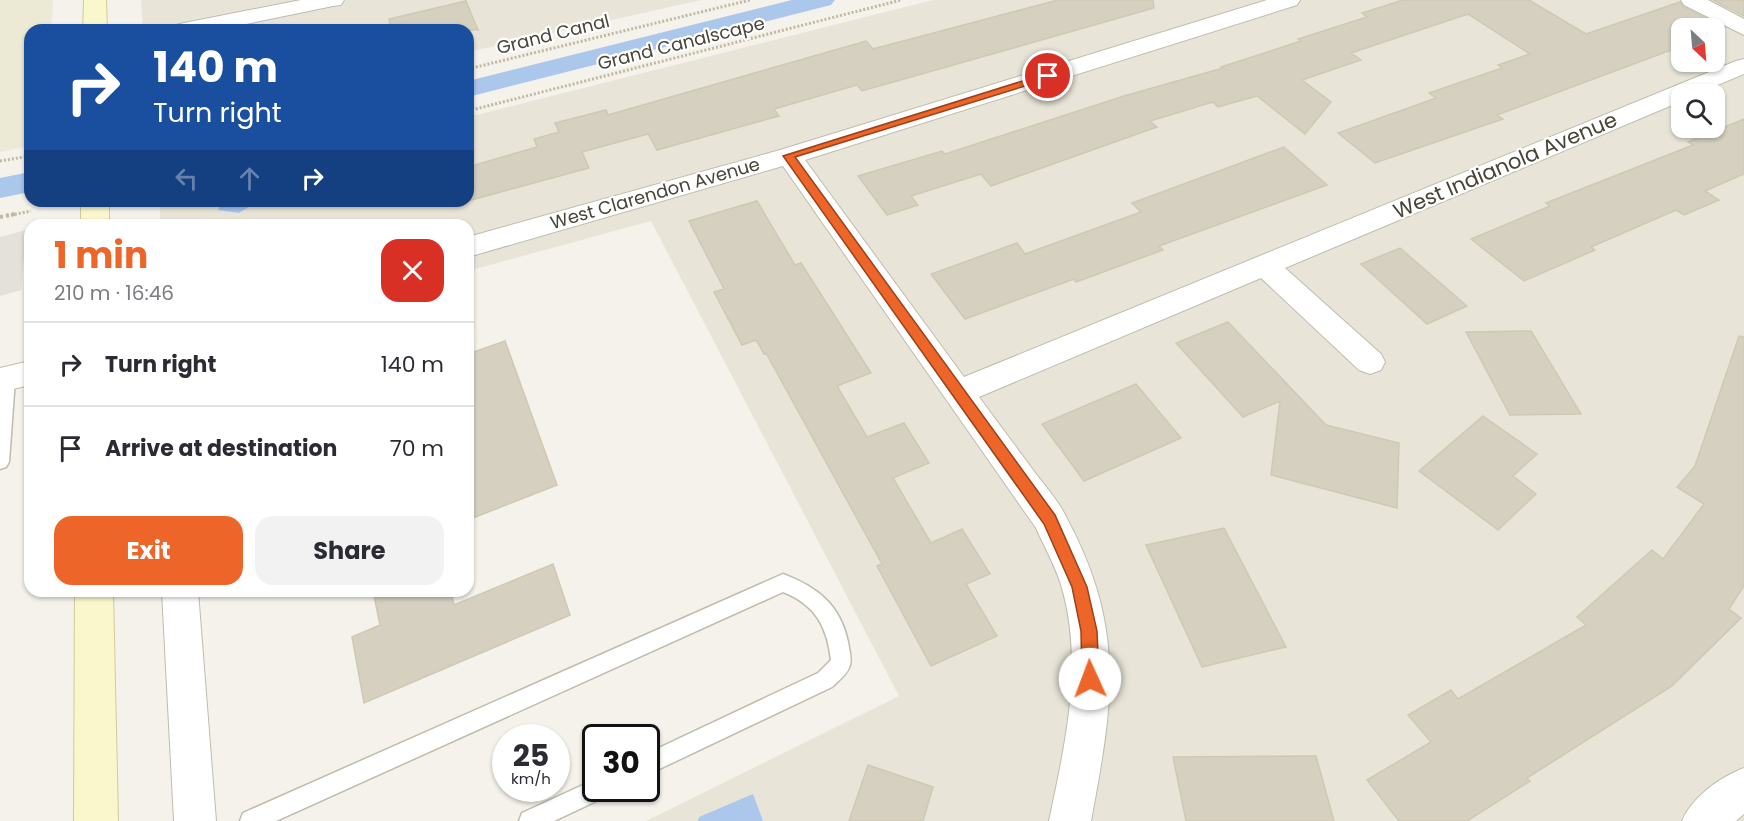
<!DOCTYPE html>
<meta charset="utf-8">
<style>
:root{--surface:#fff;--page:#f2f2f3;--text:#2b2b33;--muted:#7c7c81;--line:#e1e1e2;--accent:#ed6528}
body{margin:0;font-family:Poppins,sans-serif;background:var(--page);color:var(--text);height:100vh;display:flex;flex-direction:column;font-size:22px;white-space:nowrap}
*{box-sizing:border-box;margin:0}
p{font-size:20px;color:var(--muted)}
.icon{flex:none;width:33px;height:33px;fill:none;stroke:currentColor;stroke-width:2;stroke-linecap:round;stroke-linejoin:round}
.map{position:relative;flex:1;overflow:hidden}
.panel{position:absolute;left:24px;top:219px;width:450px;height:378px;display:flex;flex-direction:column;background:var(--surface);border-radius:18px;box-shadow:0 2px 4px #0004}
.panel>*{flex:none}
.hud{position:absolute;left:24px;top:24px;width:450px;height:183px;border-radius:18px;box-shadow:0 2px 4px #0004;background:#1a4fa0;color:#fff;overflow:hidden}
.needle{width:39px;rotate:154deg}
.fabs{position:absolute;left:1671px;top:18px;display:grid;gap:12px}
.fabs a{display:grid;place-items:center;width:54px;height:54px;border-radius:12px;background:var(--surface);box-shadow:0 2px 4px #0004;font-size:30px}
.speed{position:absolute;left:492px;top:724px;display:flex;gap:12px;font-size:30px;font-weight:700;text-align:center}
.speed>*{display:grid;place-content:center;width:78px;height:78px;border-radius:50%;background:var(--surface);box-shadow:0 2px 4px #0004;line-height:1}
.speed small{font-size:15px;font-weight:400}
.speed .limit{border:3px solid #111;border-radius:9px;background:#fff;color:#111}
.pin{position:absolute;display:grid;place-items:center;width:51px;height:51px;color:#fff;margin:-26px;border:3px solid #fff;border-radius:50%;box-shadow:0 2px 6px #0007}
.me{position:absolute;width:66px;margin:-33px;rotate:358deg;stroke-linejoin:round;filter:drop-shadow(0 0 4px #0008)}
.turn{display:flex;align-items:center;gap:21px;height:126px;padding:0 30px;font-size:27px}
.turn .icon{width:78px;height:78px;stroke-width:2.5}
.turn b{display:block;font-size:42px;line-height:51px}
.lanes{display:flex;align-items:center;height:57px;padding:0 30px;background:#0003;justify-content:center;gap:30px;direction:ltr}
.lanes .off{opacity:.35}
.round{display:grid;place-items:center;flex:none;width:63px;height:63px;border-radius:18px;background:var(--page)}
.summary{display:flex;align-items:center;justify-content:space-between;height:102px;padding:0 30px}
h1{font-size:36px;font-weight:700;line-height:45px;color:var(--accent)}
.cta{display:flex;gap:12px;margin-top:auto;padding:12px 30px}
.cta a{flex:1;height:69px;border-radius:18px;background:var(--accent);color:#fff;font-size:24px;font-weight:700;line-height:69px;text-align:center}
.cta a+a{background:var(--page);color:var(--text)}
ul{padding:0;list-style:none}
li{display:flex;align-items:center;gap:18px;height:84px;padding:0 30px;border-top:2px solid var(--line)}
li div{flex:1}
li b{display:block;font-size:22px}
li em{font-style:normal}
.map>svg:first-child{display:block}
</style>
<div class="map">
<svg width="1744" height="821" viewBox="0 0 1744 821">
<rect width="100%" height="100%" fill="#f4f2ea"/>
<path fill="#e8e5d8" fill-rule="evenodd" d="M141,0H701L468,52V30H143Z
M933,0H1744V821H646L899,696L651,221L468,271V225H160V201H468V117ZM1682,28H1714V62H1682ZM1682,94H1714V128H1682Z"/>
<path fill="#e4e1db" d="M26,230L21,290L0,296V237Z"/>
<path fill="#ece9d5" d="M0,0H53L51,30H30V146L0,152Z"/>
<path fill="#abc7ec" d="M228,201H258L239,213L218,210L222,202Z
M753,794L763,821H698L699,817Z"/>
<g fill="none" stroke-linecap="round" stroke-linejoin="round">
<path fill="#abc7ec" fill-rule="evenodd" d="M792,0H835L831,5L468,97V81Z
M30,172V192L0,198V178Z"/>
</g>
<path fill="#d5d0c0" stroke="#cfc9b4" stroke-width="1.5" d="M1058,0H1153L1154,8L862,91L857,85L774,109L779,116L657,150L648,134L582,152L589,168L468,201V167L537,147L534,139L559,132L555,123L606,110L608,115L866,41L873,49Z
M1403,0H1529L1586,34L1680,2L1683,7L1726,28H1682V46L1497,115L1503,119L1375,163L1338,133L1436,98L1429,93L1502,68L1498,65L1530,54L1468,14L1351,53L1361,60L1302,80L1331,102L1305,134L1257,96L1218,107L1213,102L1150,121L1157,127L991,186L981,174L911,196L918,205L887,215L858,176L942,151L945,154L1124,96L1223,68L1221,67L1301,41L1298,39L1367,17L1362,13Z
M1713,0H1744V16Z
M466,1L478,30H391L389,19Z
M1744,119V174L1705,191L1719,200L1684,215L1676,210L1591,247L1595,250L1524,281L1471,239L1550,206L1546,203L1693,145L1688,142Z
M1284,147L1327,185L1159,246L1163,250L1076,282L1074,279L965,319L931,274L1017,243L1025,254L1141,212L1132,203Z
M757,201L795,265L801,263L871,373L837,386L867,437L904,423L929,463L893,478L931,543L962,529L990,574L966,584L997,636L931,666L877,566L882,564L766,353L764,354L756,340L742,345L714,292L724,289L689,221Z
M1400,248L1422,267L1467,306L1427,324L1361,264Z
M1228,322L1326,425L1399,443L1397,508L1271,475L1280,401L1243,417L1176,343Z
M1531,331L1581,414L1510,415L1466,332Z
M1739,336L1744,337V586L1729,609L1741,618L1672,686L1527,778L1530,781L1467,821H1399L1367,780L1431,742L1408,715L1451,690L1458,699L1586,625L1577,617L1652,550L1663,559L1704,504L1677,487L1695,466Z
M505,341L557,485L468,520V354Z
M1136,384L1181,438L1084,481L1042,424Z
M1483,416L1537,454L1513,476L1536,494L1498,530L1419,471Z
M1224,528L1286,647L1202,667L1146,545Z
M553,564L570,615L364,703L352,637L380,625L373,591H451L454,605Z
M1316,756L1334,821H1186L1173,757Z
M868,765L933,787L923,821H849Z"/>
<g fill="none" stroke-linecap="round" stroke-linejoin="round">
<g stroke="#bfbcad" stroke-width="3">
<path id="service" d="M7,373L15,379L9,462L6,467L0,469V377Z
M783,574C817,587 840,604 848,642C849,649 852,659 850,665C848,674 838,681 832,687L653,772L646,775V754L818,673L831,660C827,627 816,605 783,592L276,821H240L243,813Z
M596,779V789H608L605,797L554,821H519L522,813Z"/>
</g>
<g stroke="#bfbcad" stroke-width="2">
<path id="minor" d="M301,0H344L341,5L333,6L217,30H173L176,25L184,23Z
M1267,0H1300L1297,5L805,160L964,377L1736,61L1744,59V74L1696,94H1682V101L1285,268L1381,354L1385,362L1381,370L1370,374L1359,370L1261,278L979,397C998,423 1017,448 1036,474C1045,486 1056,498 1063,511C1126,626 1114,698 1091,821H1049C1065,745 1084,665 1062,588C1056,567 1045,548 1036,528L783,166L468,257V237L780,150Z
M1681,0H1708L1744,19V35L1684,5Z
M30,361V385L0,392V368Z
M162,591H198L216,821H174Z
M1744,768V814L1736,821H1682C1692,797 1720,777 1744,768Z"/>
</g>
<g stroke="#d1cb9c" stroke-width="2">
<path id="secondary" d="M84,0H106L107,30H83Z
M81,201H109V225H81Z
M75,591H113L118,821H74Z"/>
</g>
<path stroke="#c0b99f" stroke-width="3" stroke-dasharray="2 2" stroke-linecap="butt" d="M468,69L750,0
M468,111L901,0
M0,161L30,156
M7,216L31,211"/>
<path stroke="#c0b99f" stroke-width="4" stroke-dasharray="3 3" stroke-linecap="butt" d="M0,217L15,214"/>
<use href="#service" fill="#fff" fill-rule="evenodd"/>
<use href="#minor" fill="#fff" fill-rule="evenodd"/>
<use href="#secondary" fill="#fbf7cd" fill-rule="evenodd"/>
</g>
<path fill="#ed6528" stroke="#9a421a" stroke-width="1.5" d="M1048,73L1053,76L1051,78L795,157L1055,515L1087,587L1097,631L1099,679L1096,685L1090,687L1084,685L1082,679L1081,631L1072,587L1044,524L783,156Z"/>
<g text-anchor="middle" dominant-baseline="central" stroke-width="4.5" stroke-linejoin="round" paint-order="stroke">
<g font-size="18" fill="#484438" stroke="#fff">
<text transform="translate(553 34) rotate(-14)">Grand Canal</text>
<text transform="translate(681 43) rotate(-14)">Grand Canalscape</text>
<text transform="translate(655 193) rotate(-16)">West Clarendon Avenue</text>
</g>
<g font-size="21" fill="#484438" stroke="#fff">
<text transform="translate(1505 165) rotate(-23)">West Indianola Avenue</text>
</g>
</g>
</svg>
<div class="fabs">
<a><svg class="needle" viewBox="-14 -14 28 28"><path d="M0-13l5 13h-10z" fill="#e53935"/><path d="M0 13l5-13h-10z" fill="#7c7c81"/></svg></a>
<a><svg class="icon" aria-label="search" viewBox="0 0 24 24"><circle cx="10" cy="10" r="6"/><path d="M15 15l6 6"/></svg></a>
</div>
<div class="speed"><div>25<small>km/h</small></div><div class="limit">30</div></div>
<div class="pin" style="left:1048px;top:76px;background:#d93025"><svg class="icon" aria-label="arrive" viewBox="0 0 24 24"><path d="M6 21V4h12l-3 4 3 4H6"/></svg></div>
<svg class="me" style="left:1090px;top:679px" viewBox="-20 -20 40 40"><circle r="19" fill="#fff"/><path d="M0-13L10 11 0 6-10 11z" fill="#ed6528"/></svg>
<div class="hud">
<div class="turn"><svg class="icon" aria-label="right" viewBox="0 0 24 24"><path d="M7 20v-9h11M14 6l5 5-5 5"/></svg><div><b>140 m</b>Turn right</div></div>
<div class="lanes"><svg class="icon off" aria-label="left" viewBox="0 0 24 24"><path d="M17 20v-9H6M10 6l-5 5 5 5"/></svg><svg class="icon off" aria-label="ahead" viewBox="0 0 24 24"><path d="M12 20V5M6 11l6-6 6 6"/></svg><svg class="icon" aria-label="right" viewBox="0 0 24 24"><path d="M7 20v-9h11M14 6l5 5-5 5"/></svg></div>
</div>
<section class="panel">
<div class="summary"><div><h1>1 min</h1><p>210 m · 16:46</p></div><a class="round" style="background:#d93025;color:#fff"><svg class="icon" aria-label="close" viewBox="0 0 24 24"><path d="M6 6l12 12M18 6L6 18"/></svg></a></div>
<ul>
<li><svg class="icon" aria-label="right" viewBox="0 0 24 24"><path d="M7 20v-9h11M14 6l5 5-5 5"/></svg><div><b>Turn right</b></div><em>140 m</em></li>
<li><svg class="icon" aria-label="arrive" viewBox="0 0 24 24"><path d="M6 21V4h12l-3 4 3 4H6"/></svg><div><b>Arrive at destination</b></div><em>70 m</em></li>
</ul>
<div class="cta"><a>Exit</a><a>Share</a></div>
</section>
</div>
